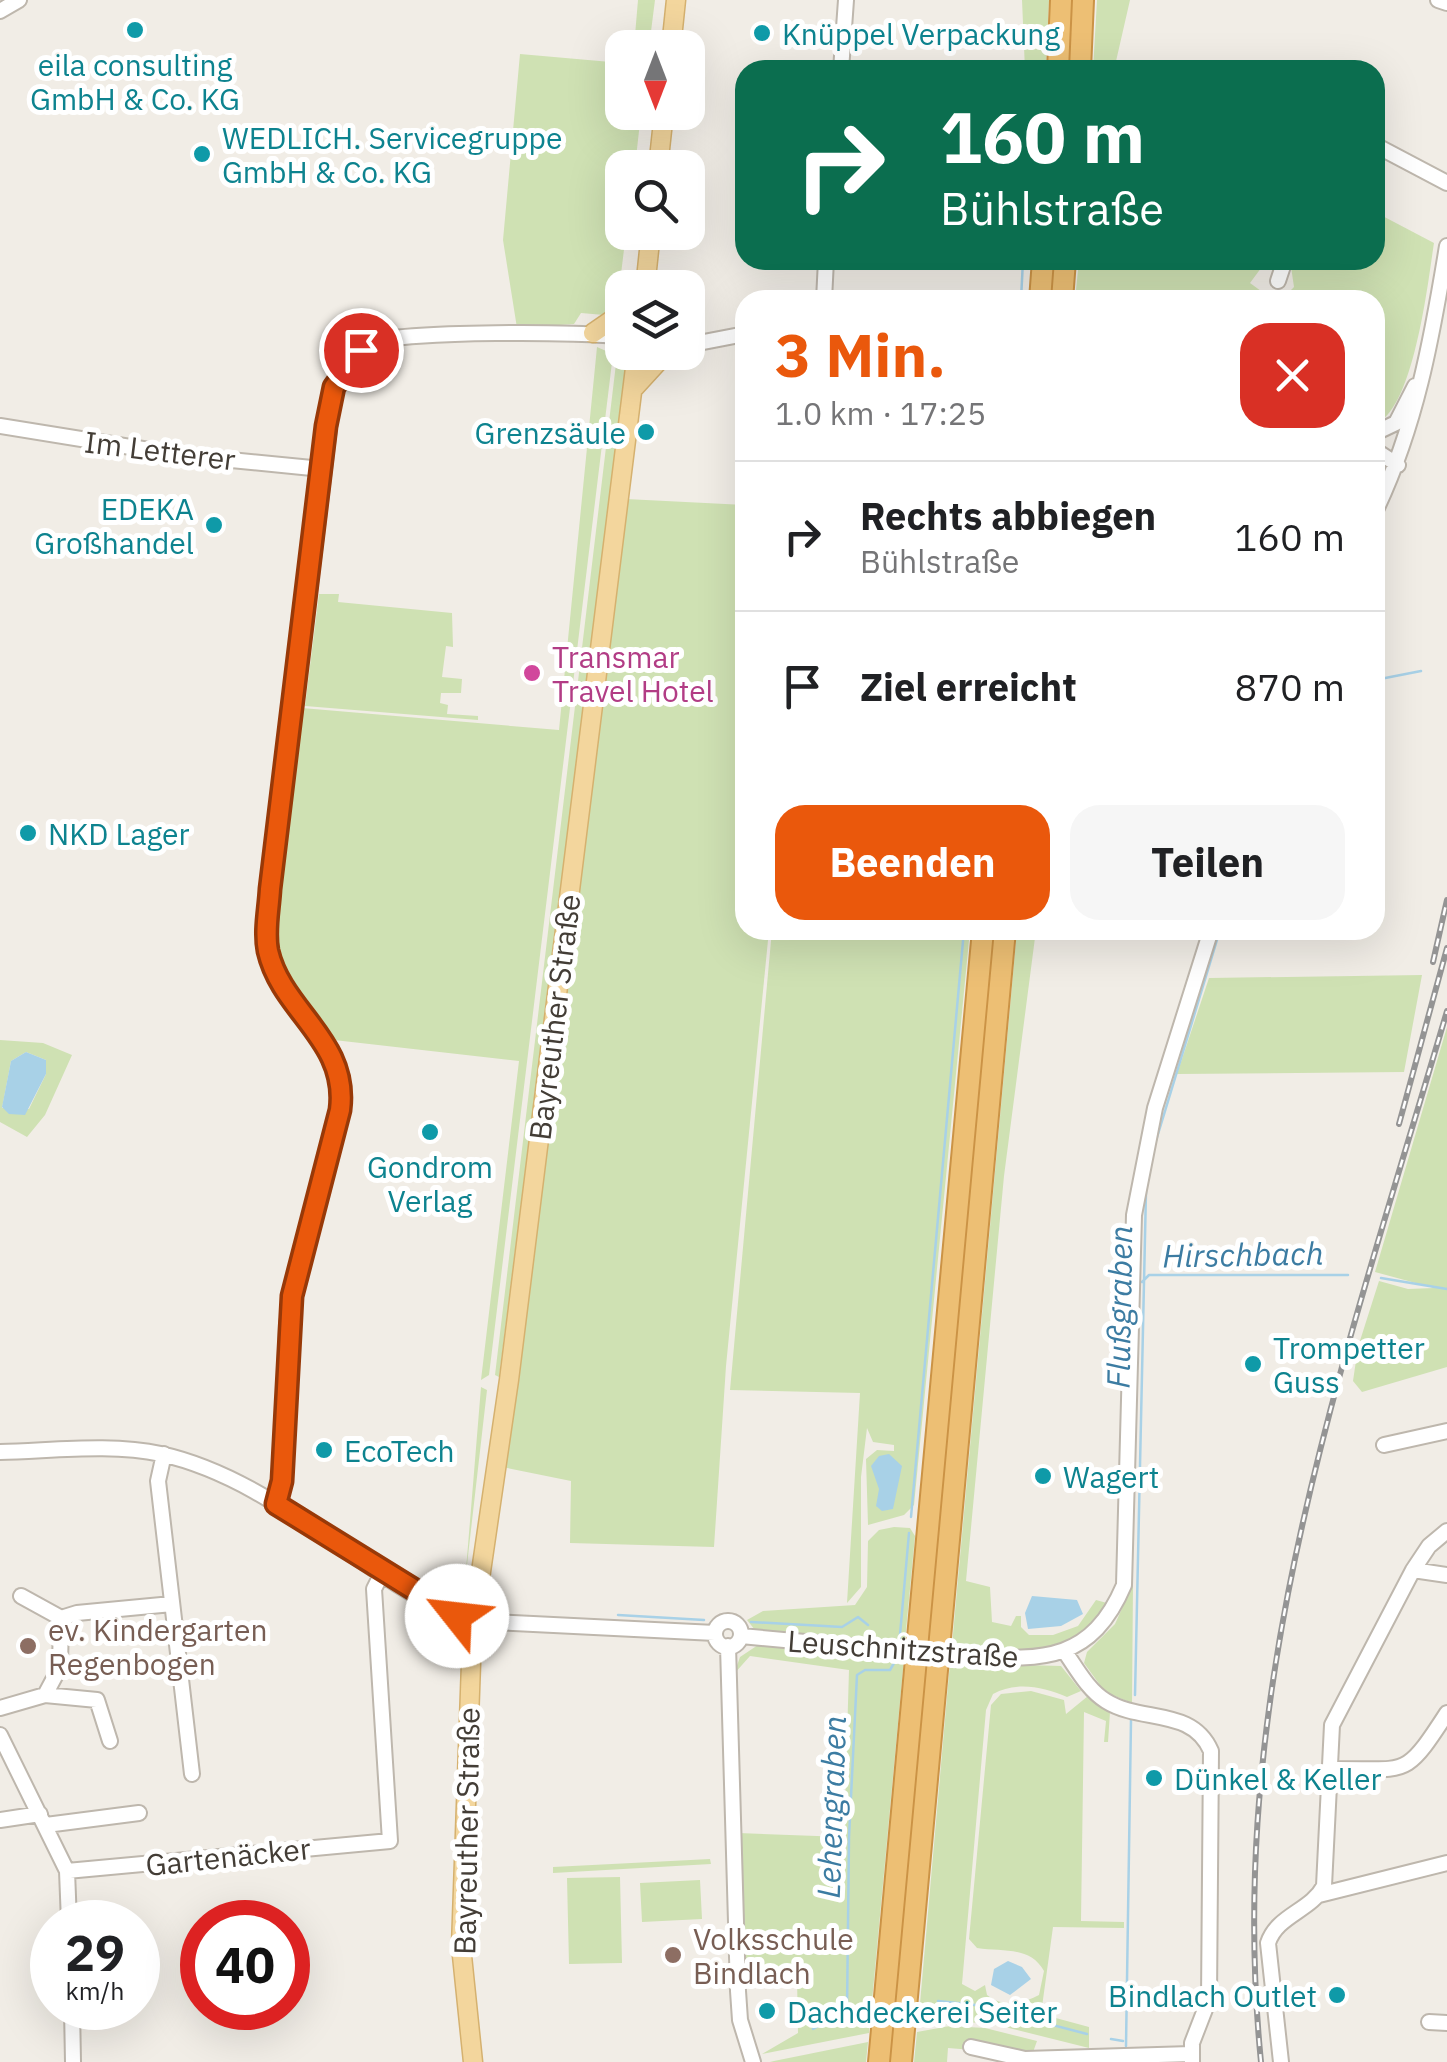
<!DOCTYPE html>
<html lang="de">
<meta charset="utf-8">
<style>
:root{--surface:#fff;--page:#f6f6f6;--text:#202124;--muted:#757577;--line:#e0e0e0;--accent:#ea580c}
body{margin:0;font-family:"IBM Plex Sans",sans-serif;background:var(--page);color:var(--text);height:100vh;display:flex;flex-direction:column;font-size:38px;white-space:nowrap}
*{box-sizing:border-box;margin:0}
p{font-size:32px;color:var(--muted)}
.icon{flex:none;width:55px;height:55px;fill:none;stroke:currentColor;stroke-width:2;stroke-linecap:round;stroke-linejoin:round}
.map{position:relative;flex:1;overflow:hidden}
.side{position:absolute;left:735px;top:290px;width:650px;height:650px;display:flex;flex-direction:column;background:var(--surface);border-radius:30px;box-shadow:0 10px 40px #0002}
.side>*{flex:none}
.banner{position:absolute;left:735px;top:60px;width:650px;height:210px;border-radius:30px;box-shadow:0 10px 40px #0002;background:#0b6e4f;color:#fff;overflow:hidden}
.needle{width:65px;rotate:180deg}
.controls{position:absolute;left:605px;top:30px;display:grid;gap:20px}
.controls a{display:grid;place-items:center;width:100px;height:100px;border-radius:20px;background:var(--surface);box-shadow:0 10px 40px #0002;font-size:50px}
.speed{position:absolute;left:30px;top:1900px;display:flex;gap:20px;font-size:50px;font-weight:700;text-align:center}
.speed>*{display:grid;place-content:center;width:130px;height:130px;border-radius:50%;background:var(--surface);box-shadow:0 10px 40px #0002;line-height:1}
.speed small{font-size:25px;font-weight:400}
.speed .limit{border:15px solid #d22;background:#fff;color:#111}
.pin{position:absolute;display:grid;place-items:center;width:85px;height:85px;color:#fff;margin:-42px;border:5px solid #fff;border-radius:50%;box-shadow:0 2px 10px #0007}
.me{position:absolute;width:110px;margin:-55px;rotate:299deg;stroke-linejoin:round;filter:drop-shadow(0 0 8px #0008)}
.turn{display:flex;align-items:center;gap:35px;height:210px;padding:0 40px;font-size:45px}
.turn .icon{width:130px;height:130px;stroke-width:2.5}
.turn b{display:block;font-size:70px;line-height:85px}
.round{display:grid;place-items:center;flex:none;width:105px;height:105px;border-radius:30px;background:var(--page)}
.head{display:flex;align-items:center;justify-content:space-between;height:170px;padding:0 40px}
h1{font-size:60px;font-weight:700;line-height:75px;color:var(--accent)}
.button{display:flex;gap:20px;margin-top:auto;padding:20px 40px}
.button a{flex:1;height:115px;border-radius:30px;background:var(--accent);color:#fff;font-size:40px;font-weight:700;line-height:115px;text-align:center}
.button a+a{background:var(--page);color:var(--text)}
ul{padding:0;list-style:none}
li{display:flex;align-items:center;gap:30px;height:150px;padding:0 40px;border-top:2px solid var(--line)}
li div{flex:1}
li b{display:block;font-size:38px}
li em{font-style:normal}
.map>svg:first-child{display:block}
</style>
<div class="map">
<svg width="1447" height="2062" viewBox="0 0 1447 2062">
<rect width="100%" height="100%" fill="#f1ede6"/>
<path fill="#cfe1b3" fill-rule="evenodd" d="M638,0H655L649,47H634Z
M1022,0H1049L1046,70H1025Z
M1097,0H1130L1114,70H1093Z
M520,54L622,63V112L641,113L635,167L622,168V232L626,233L617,307L604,315L581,313L574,324L517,328L503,240Z
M1375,212L1434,243C1428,281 1414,410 1375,424V300H1075L1079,260H1267L1250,283L1272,299H1282L1294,287L1290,260H1375Z
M597,347L613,354L489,1375L481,1380L519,1061L334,1040L282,967L274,942L302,708L559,730Z
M618,347L627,367L499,1377L495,1375Z
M626,499L745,505V930H769L726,1366L714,1547L570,1543L571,1481L502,1467Z
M319,594H339L338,602L452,613L453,647L446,646L442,677L462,679L461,693H441L440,703L448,705L447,714L478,716V720L305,706Z
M772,930H970L914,1505L904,1515L868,1525L866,1459L877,1450L894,1451V1445L873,1442L867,1428L861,1477V1587L847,1603L860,1393L730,1390Z
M1017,930H1036L1004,1176L966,1581L990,1587L992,1622L1011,1626L1016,1616H1021V1627L1029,1635H1053L1078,1626L1096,1600L1107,1603C1077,1663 1003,1650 952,1645Z
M1422,975L1404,1072L1177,1074L1209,978Z
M1447,1027V1367L1362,1392L1353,1381L1358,1347L1379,1281L1408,1289L1434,1288L1375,1272Z
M0,1040L43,1043L72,1055L45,1115L27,1137L0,1122ZM26,1052L46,1060V1074L29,1109L2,1108L11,1061Z
M481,1387L487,1390L465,1582Z
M894,1527L910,1528L915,1536L905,1641L755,1630L747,1620L763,1611L855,1605L867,1587L868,1541L879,1530Z
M1133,1584L1132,1703L1105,1692L1084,1663L1087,1652L1115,1624Z
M758,1645L904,1659L869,2033L762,2054L798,2033L797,1977H744L738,1833L844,1837L849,1670L750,1656L734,1674L740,1657Z
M950,1663L1061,1666L1081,1691L1067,1697C1043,1687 1017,1681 993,1694L986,1710L962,1984L975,1991L985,1985L987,1995C1004,2008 1022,2004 1039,1995L1044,1971C1030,1946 1003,1952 977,1948L969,1939L991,1705L1001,1694L1031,1691L1064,1700L1066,1714L1088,1696L1110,1712L1108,1742H1104L1106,1721L1084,1712L1081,1921L1124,1922V1928L1053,1927L1041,2014L1089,2027V2048L985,2022L918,2026Z
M710,1859L711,1864L553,1873V1867Z
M620,1877L622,1963L569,1964L567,1878Z
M700,1880L702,1919L642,1922L640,1883Z
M950,2026L985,2028L1037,2041L1032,2055L948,2048L947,2062H914L917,2032Z
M868,2042L866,2062H770L774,2061Z"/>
<path fill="#a8d1e7" d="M26,1052L46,1060V1074L25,1115L9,1114L2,1107L11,1061Z
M889,1454L902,1466L893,1509L882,1511L876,1506L879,1489L871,1466L879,1456Z
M1032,1596L1077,1600L1083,1614L1061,1626L1028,1629L1025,1613Z
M1008,1961L1022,1967L1031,1979L1010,1995L991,1985L994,1969Z"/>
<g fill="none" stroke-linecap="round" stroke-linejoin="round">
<path stroke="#a8d1e7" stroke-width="2.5" d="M1021,300L1023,260
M1375,680L1421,671
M1155,1144L1220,930
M1381,1278L1447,1289
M1142,1282L1149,1275H1348
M911,1517L964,930
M618,1615L704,1620
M751,1622L842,1627L858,1617L868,1625
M899,1646L909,1533
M1135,1695L1146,1191
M938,2001L976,2005L1087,2034
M847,2011L849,1837L857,1675L865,1670H890L897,1658
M813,2029L855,2007
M1111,2039L1123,2041
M1126,2046L1131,1720"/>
<g stroke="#beb7ad" stroke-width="18">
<path id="minor" d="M1438,0L1447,3
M0,11L19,0
M841,70L846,0
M1375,145L1447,183
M1278,281L1285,260
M824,300L826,260
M688,345L745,334
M0,426L180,455L322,469
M1375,433L1396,423L1415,386
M1375,450L1398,465
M1375,512C1416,427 1432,338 1447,246
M1384,1445L1447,1431
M0,1452C51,1451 111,1443 161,1454C273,1479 355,1571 457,1617
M164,1454L158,1481L192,1774
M276,1505L281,1481L287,1323L340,1109L342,1084L332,1052L276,972L267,936L334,387C345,368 355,351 375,342C400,331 590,331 622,337
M1413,1570L1447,1575
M21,1596L61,1618
M715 1634a13 13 0 1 1 26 0a13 13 0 1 1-26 0Z
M493,1622L715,1633
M741,1636L882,1649
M728,1646L738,1991L740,2020L753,2062
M1065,1652C1077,1669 1088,1690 1106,1701C1141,1723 1192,1707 1211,1751L1209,1999L1192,2043V2062
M971,1656C1045,1661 1092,1660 1124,1585L1134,1215L1155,1108L1211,930
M45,1695L97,1700L110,1741
M0,1708L45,1695L60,1667L61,1618L77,1613L172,1604
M0,1735L67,1871L69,1922
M1330,1769C1408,1768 1403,1781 1447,1713
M0,1820L40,1814
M46,1825L139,1813
M67,1871L390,1841L374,1589L382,1573
M1319,1895L1447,1863
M72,2008L73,2062
M1429,2022L1447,2023
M971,2047L1025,2059L1191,2054
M1281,2062L1268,1943C1277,1915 1311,1911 1324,1886L1332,1725L1413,1570L1429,1546L1447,1531"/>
</g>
<g stroke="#d5b16f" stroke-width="21">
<path id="major" d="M671,48L676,0
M658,168L664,112
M645,288L651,232
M593,333L622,313
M635,387L667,352
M457 1617a18 18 0 1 1 36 0a18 18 0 1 1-36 0Z
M477,1599L509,1380L637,352
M472,1635L461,1946L473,2062"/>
</g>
<g stroke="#cb9346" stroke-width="24">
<path id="highway" d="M1058,70L1061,0
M1080,70L1083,0
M1040,300L1043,260
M1062,300L1065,260
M879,2062L983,930
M901,2062L1005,930"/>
</g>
<use href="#minor" stroke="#fff" stroke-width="14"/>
<use href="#major" stroke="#f3d69d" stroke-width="18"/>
<use href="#highway" stroke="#edbf74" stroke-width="20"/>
<g stroke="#949494" stroke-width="6">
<path id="rail" d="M1433,962L1447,900
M1399,1124L1447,948
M1261,2062C1224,1690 1344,1362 1447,1011"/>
</g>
<use href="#rail" stroke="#fff" stroke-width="2.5" stroke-dasharray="8" stroke-linecap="butt"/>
<g stroke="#beb7ad" stroke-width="18" stroke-linecap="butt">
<path id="minor-bridge" d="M882,1649L971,1656"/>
</g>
<use href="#minor-bridge" stroke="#fff" stroke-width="14"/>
</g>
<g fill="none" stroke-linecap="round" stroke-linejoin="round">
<g stroke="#983908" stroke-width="25">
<path id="route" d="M361,350L334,387L326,426L270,889C269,909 264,931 268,951C282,1012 349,1040 340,1110L292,1296L282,1481L276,1504L457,1616"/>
</g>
<use href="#route" stroke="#ea580c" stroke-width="18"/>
</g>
<g fill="#0f9aa8" stroke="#fff" stroke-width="4">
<circle cx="135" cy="30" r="10"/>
<circle cx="762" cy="33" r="10"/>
<circle cx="202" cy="154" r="10"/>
<circle cx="646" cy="432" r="10"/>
<circle cx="214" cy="525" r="10"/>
<circle cx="28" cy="833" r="10"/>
<circle cx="430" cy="1132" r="10"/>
<circle cx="1253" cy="1364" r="10"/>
<circle cx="324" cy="1450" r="10"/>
<circle cx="1043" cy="1476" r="10"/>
<circle cx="1154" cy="1778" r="10"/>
<circle cx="1337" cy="1995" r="10"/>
<circle cx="767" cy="2011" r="10"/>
</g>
<circle fill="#d1479c" stroke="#fff" stroke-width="4" cx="532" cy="673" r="10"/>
<g fill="#8d6e63" stroke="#fff" stroke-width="4">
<circle cx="28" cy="1646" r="10"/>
<circle cx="673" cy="1955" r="10"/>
</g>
<g text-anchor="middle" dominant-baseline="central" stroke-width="10" stroke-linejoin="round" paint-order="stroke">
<g font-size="30" fill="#0d838f" stroke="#fff" text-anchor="start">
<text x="782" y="33">Knüppel Verpackung</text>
<text x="135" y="64" text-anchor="middle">eila consulting<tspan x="135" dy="34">GmbH &amp; Co. KG</tspan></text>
<text x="222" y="137">WEDLICH. Servicegruppe<tspan x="222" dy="34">GmbH &amp; Co. KG</tspan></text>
<text x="626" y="432" text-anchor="end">Grenzsäule</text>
<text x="194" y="508" text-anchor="end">EDEKA<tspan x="194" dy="34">Großhandel</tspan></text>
<text x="48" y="833">NKD Lager</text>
<text x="430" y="1166" text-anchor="middle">Gondrom<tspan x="430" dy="34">Verlag</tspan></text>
<text x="1273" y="1347">Trompetter<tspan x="1273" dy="34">Guss</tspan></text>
<text x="344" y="1450">EcoTech</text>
<text x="1063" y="1476">Wagert</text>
<text x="1174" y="1778">Dünkel &amp; Keller</text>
<text x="1317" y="1995" text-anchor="end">Bindlach Outlet</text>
<text x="787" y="2011">Dachdeckerei Seiter</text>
</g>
<g font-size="30" fill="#433d36" stroke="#fff">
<text transform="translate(160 450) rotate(7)">Im Letterer</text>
<text transform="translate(554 1017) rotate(-83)">Bayreuther Straße</text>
<text transform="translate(903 1648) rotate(4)">Leuschnitzstraße</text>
<text transform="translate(466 1831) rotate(-89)">Bayreuther Straße</text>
<text transform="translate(228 1856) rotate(-6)">Gartenäcker</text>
</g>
<g font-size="30" fill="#b23c85" stroke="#fff" text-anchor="start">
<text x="552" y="656">Transmar<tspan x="552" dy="34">Travel Hotel</tspan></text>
</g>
<g font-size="30" fill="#785e54" stroke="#fff" text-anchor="start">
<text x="48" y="1629">ev. Kindergarten<tspan x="48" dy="34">Regenbogen</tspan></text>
<text x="693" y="1938">Volksschule<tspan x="693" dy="34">Bindlach</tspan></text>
</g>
<g font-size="32" font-style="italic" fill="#3c7ca2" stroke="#fff">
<text transform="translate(1243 1254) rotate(-1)">Hirschbach</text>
<text transform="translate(1119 1307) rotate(-89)">Flußgraben</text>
<text transform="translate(831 1807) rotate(-88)">Lehengraben</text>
</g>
</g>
</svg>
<div class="controls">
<a><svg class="needle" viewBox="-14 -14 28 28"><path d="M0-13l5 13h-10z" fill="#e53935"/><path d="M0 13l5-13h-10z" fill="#757577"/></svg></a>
<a><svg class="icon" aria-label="search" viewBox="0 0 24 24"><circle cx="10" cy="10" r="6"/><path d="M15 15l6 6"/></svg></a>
<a><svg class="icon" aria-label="layers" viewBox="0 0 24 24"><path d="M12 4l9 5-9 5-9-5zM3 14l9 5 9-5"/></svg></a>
</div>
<div class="speed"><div>29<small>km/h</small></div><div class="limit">40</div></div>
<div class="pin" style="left:361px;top:350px;background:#d93025"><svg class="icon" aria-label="arrive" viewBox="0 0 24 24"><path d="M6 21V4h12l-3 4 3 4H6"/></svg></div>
<svg class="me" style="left:457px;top:1616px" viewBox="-20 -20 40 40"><circle r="19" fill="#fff"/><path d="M0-13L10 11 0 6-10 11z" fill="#ea580c"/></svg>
<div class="banner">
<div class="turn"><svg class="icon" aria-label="right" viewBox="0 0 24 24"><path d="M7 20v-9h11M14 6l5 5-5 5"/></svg><div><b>160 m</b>Bühlstraße</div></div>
</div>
<section class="side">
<div class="head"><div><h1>3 Min.</h1><p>1.0 km · 17:25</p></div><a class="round" style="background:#d93025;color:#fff"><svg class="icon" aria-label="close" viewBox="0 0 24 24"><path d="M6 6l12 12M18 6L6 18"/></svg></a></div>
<ul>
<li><svg class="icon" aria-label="right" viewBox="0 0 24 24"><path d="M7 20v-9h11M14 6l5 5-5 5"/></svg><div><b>Rechts abbiegen</b><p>Bühlstraße</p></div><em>160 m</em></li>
<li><svg class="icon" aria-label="arrive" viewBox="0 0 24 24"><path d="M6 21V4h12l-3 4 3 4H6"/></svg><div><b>Ziel erreicht</b></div><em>870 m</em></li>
</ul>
<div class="button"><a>Beenden</a><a>Teilen</a></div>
</section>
</div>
